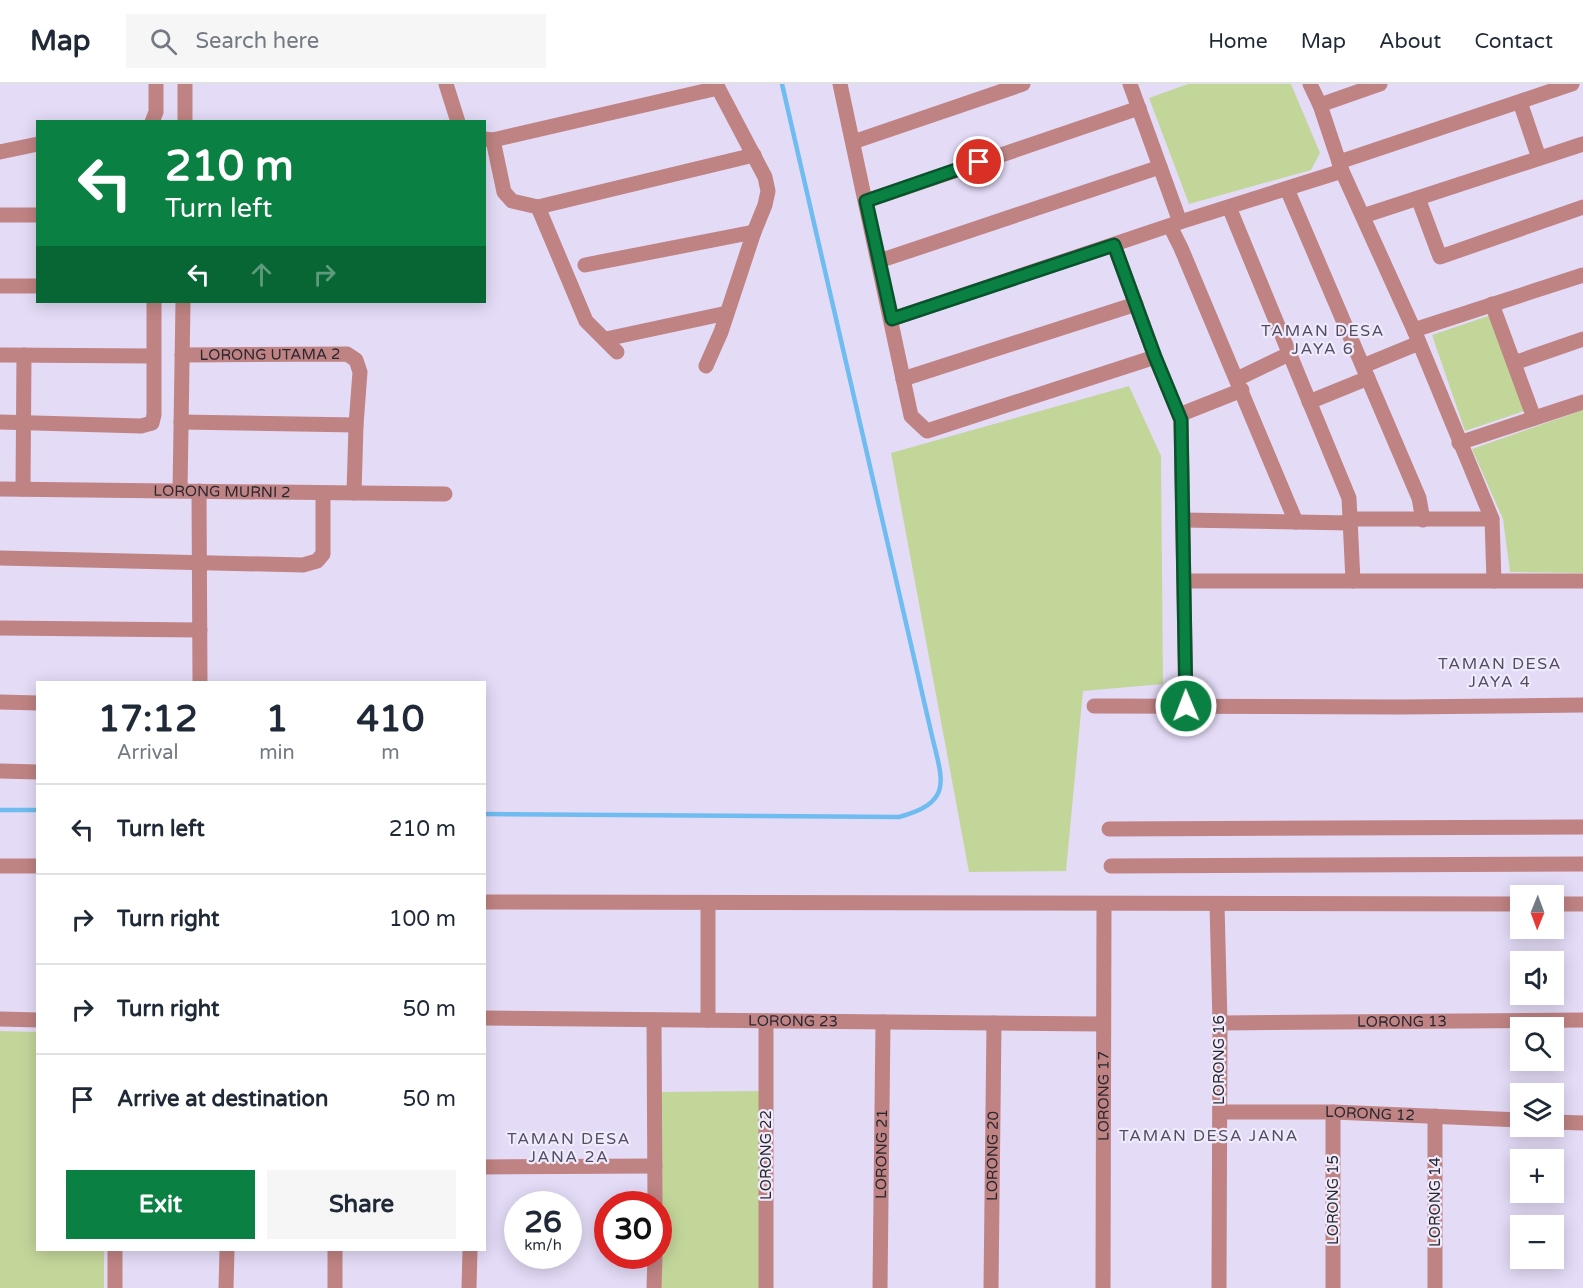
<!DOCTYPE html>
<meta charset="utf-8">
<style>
:root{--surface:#fff;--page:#f6f6f7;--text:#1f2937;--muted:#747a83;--line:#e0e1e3;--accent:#0b8043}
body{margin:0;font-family:"Varela Round",sans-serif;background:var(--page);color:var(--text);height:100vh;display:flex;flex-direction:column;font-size:22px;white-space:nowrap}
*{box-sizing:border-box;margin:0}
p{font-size:20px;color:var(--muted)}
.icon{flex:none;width:33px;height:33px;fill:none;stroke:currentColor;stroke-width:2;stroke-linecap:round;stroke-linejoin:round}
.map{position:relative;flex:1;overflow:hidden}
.details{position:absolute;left:36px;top:597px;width:450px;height:570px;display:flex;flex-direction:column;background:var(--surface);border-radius:0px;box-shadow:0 3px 15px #0003}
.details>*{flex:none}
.top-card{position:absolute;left:36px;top:36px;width:450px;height:183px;border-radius:0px;box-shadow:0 3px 15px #0003;background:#0b8043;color:#fff;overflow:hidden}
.needle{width:39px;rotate:181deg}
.fabs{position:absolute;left:1510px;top:801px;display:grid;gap:12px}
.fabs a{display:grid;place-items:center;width:54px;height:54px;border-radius:0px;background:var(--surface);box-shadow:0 3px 15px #0003;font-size:30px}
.speed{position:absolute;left:504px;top:1107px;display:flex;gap:12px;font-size:30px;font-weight:700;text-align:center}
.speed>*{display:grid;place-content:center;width:78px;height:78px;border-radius:50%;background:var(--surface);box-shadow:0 3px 15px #0003;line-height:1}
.speed small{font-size:15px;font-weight:400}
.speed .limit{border:9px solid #d22;background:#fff;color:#111}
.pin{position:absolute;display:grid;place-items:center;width:51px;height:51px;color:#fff;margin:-26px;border:3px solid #fff;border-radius:50%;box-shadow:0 2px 6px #0007}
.me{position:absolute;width:66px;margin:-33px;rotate:359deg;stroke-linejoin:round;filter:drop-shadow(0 0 4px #0008)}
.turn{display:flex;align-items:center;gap:21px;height:126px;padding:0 30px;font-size:27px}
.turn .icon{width:78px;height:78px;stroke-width:2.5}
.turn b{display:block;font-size:42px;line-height:51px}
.lanes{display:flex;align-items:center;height:57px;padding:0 30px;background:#0003;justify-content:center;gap:30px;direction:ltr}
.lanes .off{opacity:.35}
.eta{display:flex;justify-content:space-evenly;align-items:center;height:102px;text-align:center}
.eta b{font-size:36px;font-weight:700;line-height:42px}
.button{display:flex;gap:12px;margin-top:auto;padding:12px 30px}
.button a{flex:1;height:69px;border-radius:0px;background:var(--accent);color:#fff;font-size:24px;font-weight:700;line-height:69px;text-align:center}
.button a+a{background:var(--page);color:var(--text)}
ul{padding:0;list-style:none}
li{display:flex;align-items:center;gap:18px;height:90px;padding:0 30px;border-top:2px solid var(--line)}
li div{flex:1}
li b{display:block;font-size:22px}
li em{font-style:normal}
header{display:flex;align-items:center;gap:36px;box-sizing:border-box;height:84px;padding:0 30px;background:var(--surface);border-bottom:2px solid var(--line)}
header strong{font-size:28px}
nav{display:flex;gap:33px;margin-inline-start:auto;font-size:21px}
.search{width:420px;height:54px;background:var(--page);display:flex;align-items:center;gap:15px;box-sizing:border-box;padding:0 21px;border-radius:0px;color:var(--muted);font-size:22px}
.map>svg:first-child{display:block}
</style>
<header>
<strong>Map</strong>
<div class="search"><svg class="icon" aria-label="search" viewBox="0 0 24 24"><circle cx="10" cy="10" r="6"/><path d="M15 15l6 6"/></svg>Search here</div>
<nav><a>Home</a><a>Map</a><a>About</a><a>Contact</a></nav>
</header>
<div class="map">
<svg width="1583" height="1204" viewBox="0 0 1583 1204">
<rect width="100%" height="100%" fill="#e4dbf7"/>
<path fill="#c3d69a" d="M1188,0H1291L1320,69L1311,86L1189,120L1149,14Z
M1491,231L1524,327L1465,347L1432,251Z
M1129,302L1161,372L1163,600L1083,607L1066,787L969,788L891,369Z
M1583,326V489L1510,488L1503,435L1472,365Z
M0,947L37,948L38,1166H104V1204H0Z
M759,1007V1204H661V1008Z"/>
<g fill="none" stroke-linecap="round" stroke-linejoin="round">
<path stroke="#6fbcf0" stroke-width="4.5" d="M0,726H38
M484,730L899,733C953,718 943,698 932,652L782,0"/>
<g stroke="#bf8383" stroke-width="15">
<path d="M446,0L458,38"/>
<path d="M840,0L911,332L927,347L1155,273"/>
<path d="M1130,0L1180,138"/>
<path d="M1310,0L1320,21L1342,87L1414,246L1492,435L1494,497"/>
<path d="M1520,18L1539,74"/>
<path d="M1320,21L1380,0"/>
<path d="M152,38L156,28V0"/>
<path d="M185,38V0"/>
<path d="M484,55L493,56L504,108L512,117L538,123L586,237L617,268"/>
<path d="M493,56L718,4"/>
<path d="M853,58L1023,0"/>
<path d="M0,68L38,60"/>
<path d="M1339,78L1572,0"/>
<path d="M1287,105L1419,414L1423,436"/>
<path d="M1418,114L1440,173L1583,123"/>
<path d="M866,117L1139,24"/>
<path d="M538,123L754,71"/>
<path d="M1229,123L1349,414L1353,497"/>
<path d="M0,131H38"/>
<path d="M1363,132L1583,60"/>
<path d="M1170,142L1181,164L1296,438"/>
<path d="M1114,161L1155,273L1181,336L1186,622"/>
<path d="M879,177L1160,83"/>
<path d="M585,181L754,148"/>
<path d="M0,202H38"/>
<path d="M1492,220L1534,334"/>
<path d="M892,235L1180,138L1342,87"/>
<path d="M1414,246L1583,191"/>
<path d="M606,255L727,229"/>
<path d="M0,271L153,272"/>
<path id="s1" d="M182,271L347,270L356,276L360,288L356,341L354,409"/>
<path d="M1514,279L1583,255"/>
<path d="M706,282L721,248L754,148L765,121L768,107L765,93L716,0"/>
<path d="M1363,282L1419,259"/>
<path d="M903,295L1136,220"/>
<path d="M1237,295L1289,270"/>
<path d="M1309,318L1368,294"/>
<path d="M1179,331L1242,306"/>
<path d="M0,338L141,342L152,339L154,331V218"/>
<path d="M181,338L356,341"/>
<path d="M1459,359L1583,318"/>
<path id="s2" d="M0,405L445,410"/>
<path d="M23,405L24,271"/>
<path d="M180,407L183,218"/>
<path d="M199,407L200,598"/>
<path d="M1350,435H1492"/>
<path d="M1183,436L1350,439"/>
<path d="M0,474L303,481L317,477L323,470V409"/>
<path d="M1184,497H1583"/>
<path d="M0,544L200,546"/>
<path d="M0,618L38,619"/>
<path d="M1094,622L1402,623L1583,621"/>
<path d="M0,687L38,688"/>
<path d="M1109,745L1583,743"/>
<path d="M0,782H38"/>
<path d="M1111,782L1583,780"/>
<path d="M484,818L1521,820"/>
<path d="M1217,820L1220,939L1219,1204"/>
<path d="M1554,820H1583"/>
<path id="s3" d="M484,934L1103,940"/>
<path d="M0,935L38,936"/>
<path d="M654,936L655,1120"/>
<path d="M708,936V819"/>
<path d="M766,937V1204"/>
<path id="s4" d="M1220,939L1583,936"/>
<path id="s5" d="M1220,1028H1333L1521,1036"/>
<path d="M1333,1028V1204"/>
<path d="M1554,1038L1583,1039"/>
<path d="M484,1083L655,1082"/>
<path d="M115,1166V1204"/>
<path d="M226,1204L227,1166"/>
<path d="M335,1204V1166"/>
<path d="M469,1204L470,1166"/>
<path d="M654,1204L655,1172"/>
<path id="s6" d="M880,1204L883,938"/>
<path id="s7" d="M991,1204L994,939"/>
<path id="s8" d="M1103,1204L1104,820"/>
<path d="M1435,1204V1032"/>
</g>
</g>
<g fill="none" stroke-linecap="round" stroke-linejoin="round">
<g stroke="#07532c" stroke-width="15">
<path id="route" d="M979,78L866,117L892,235L1114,161L1155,273L1181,336L1186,622"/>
</g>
<use href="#route" stroke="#0b8043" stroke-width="10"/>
</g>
<g text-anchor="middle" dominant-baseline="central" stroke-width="4.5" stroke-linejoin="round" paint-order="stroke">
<g font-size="15" fill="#2a2731" stroke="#f0ebfb">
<text stroke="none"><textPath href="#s1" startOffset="88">LORONG UTAMA 2</textPath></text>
<text stroke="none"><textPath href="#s2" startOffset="222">LORONG MURNI 2</textPath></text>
<text stroke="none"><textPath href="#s3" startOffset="309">LORONG 23</textPath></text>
<text stroke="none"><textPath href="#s4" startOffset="182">LORONG 13</textPath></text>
<text transform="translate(1219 976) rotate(-90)">LORONG 16</text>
<text stroke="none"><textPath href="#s8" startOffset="192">LORONG 17</textPath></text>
<text stroke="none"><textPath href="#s5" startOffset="150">LORONG 12</textPath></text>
<text transform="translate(766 1071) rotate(-90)">LORONG 22</text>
<text stroke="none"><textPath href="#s6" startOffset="134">LORONG 21</textPath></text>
<text stroke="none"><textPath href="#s7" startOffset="132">LORONG 20</textPath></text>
<text transform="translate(1333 1116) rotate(-90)">LORONG 15</text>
<text transform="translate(1435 1118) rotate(-90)">LORONG 14</text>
</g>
<g font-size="16" letter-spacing="1.5" fill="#534c62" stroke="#f0ebfb">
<text x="1323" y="247">TAMAN DESA<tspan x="1323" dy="18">JAYA 6</tspan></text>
<text x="1500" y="580">TAMAN DESA<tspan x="1500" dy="18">JAYA 4</tspan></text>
<text x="1209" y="1052">TAMAN DESA JANA</text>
<text x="569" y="1055">TAMAN DESA<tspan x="569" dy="18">JANA 2A</tspan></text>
</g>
</g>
</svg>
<div class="fabs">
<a><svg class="needle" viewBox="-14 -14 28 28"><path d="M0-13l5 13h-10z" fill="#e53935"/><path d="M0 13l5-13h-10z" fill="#747a83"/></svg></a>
<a><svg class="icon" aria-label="sound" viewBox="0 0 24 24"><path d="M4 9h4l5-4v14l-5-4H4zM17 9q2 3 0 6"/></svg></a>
<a><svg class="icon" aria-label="search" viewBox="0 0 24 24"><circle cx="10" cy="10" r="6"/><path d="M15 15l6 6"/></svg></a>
<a><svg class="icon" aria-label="layers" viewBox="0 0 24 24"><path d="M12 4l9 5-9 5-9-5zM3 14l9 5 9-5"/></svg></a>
<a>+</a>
<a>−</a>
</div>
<div class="speed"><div>26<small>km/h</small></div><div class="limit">30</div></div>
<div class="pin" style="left:979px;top:78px;background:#d93025"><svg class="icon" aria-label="arrive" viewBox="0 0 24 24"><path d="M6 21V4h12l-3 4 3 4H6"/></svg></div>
<svg class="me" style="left:1186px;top:622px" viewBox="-20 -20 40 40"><circle r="17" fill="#0b8043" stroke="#fff" stroke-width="3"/><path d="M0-11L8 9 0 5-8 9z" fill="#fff"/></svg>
<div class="top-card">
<div class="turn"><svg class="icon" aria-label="left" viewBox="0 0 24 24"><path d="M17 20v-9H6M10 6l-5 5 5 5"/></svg><div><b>210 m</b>Turn left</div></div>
<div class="lanes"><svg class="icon" aria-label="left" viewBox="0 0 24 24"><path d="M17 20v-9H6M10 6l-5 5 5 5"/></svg><svg class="icon off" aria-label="ahead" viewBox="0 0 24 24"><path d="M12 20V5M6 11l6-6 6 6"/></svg><svg class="icon off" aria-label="right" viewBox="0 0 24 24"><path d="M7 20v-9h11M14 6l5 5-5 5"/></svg></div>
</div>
<section class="details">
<div class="eta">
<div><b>17:12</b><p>Arrival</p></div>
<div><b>1</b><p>min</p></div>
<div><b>410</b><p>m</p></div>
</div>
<ul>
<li><svg class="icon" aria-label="left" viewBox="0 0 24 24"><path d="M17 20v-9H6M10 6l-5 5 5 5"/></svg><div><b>Turn left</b></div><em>210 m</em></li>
<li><svg class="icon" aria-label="right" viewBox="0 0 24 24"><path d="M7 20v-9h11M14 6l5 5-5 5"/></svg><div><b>Turn right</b></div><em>100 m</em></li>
<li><svg class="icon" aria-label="right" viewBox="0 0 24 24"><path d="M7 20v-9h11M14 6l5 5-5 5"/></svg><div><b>Turn right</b></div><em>50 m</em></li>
<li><svg class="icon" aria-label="arrive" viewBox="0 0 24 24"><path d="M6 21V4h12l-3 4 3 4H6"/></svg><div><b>Arrive at destination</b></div><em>50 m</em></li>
</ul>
<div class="button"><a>Exit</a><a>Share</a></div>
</section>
</div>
